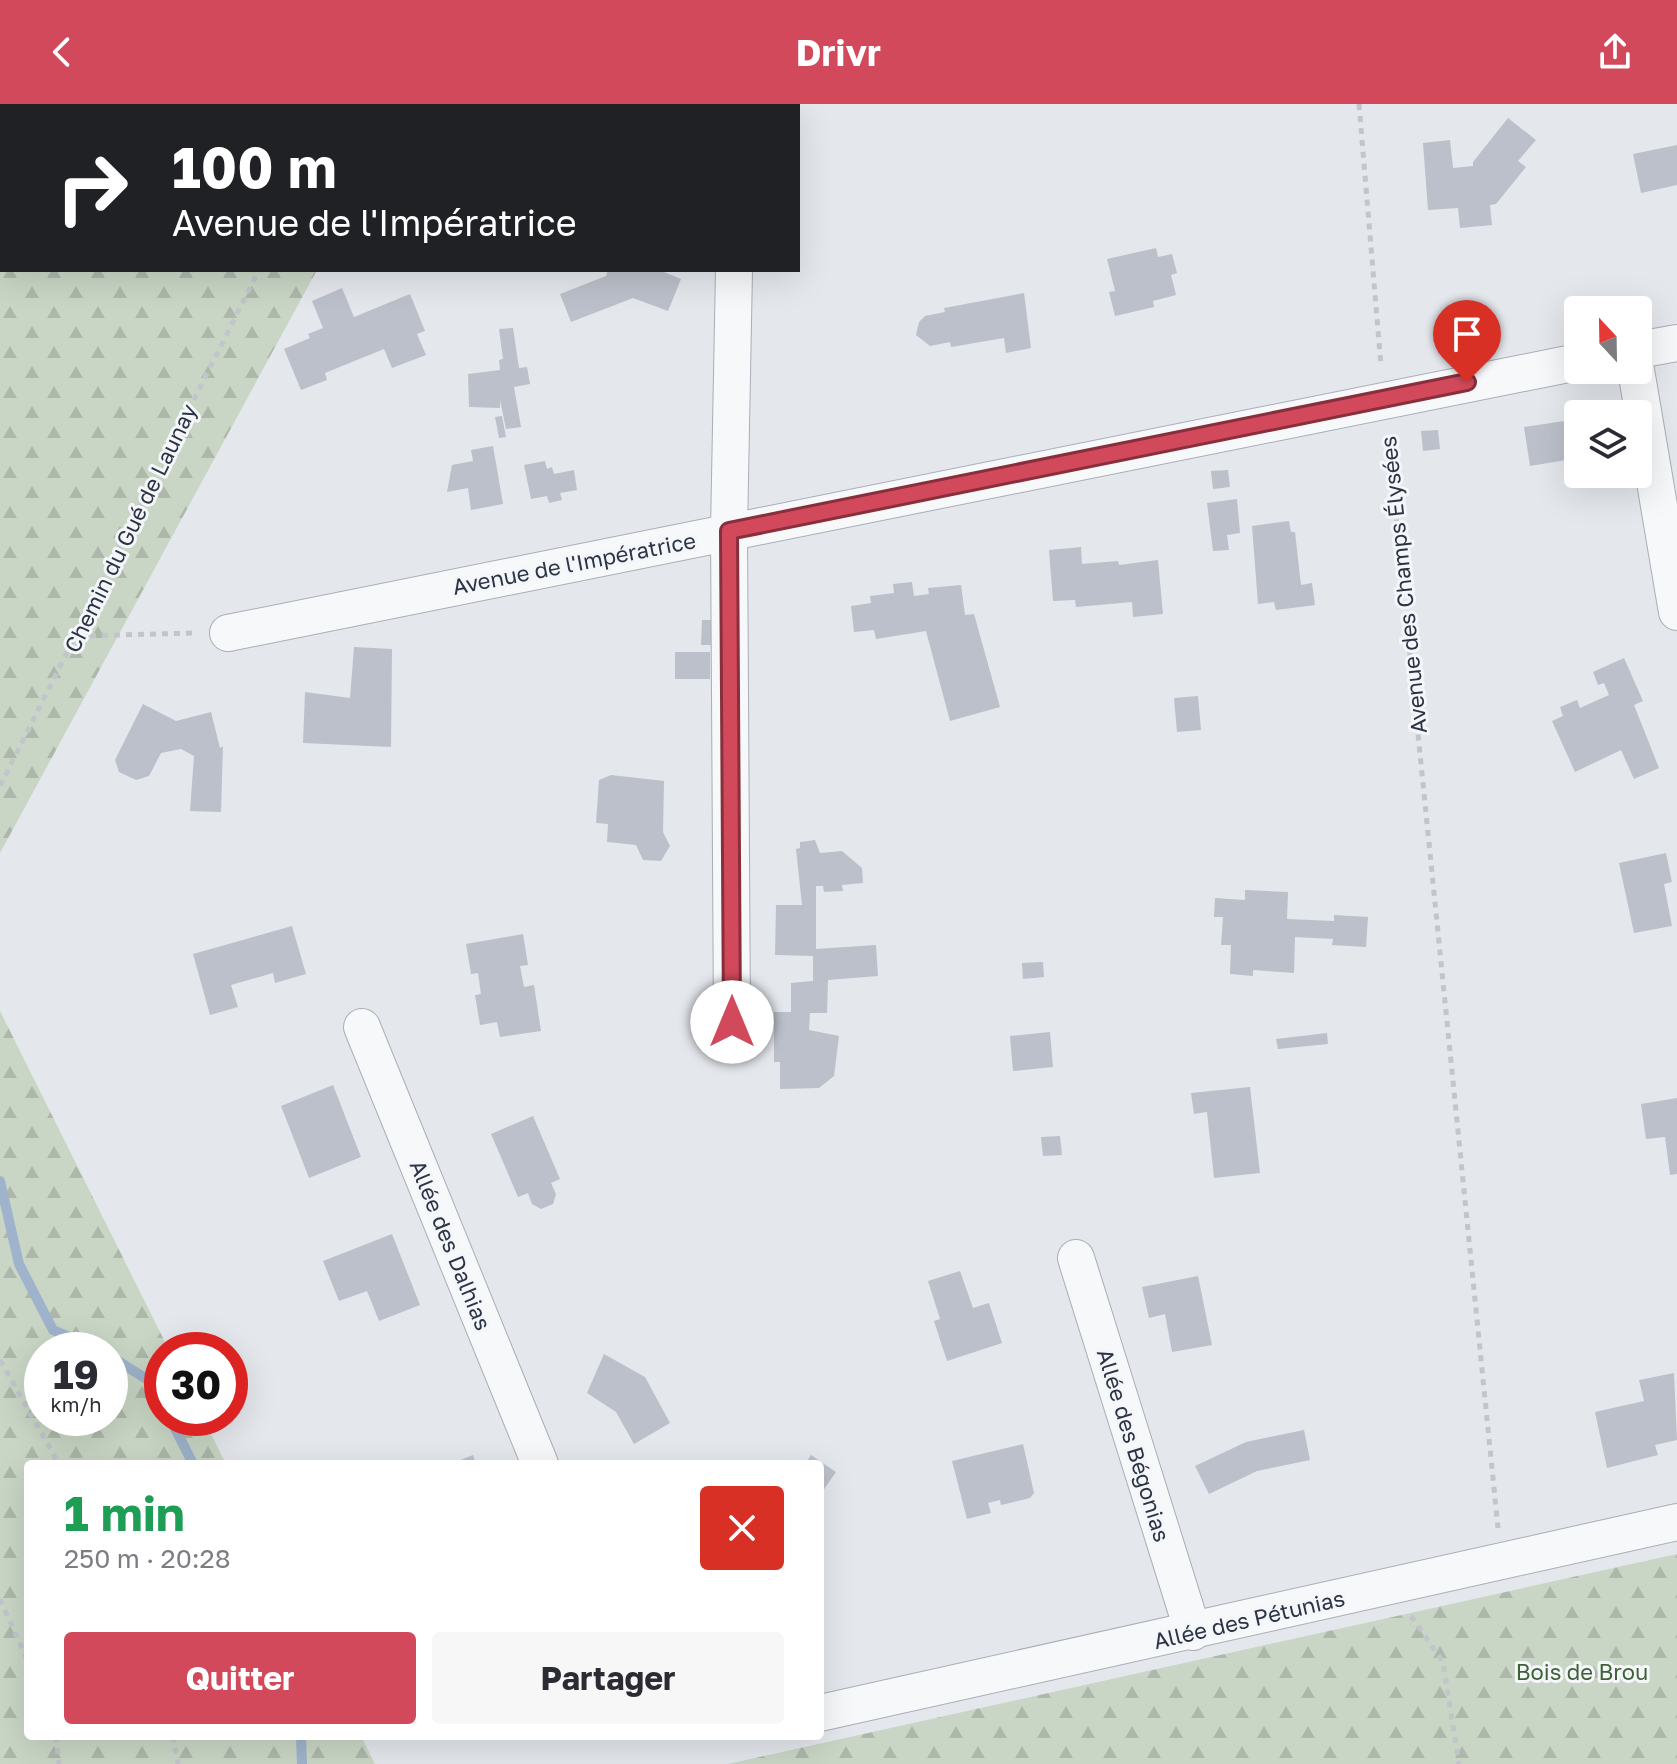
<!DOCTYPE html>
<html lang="fr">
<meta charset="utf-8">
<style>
:root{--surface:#fff;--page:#f7f7f7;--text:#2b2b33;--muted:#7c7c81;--accent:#d1495b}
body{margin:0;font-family:"Golos Text",sans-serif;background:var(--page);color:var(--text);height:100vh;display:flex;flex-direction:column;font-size:30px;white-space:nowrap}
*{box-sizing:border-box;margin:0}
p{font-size:26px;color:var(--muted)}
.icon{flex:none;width:44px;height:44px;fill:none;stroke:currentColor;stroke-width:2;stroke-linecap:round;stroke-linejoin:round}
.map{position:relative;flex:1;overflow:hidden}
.side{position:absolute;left:24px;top:1356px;width:800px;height:280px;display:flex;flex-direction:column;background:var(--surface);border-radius:8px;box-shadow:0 8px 32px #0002}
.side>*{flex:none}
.guide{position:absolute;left:0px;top:0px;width:800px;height:168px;box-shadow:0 8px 32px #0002;background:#202124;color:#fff;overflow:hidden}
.needle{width:52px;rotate:338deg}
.controls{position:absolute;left:1564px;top:192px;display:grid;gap:16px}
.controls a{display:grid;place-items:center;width:88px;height:88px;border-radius:8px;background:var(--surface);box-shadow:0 8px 32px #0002;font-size:40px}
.speed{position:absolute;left:24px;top:1228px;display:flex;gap:16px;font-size:40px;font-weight:700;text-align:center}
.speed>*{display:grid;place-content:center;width:104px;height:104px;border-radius:50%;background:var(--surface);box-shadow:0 8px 32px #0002;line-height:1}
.speed small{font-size:20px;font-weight:400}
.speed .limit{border:12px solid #d22;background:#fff;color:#111}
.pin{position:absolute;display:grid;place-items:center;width:68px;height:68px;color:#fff;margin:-82px -34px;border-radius:50% 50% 50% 0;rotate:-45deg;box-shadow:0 0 8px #0007}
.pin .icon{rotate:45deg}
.me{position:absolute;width:88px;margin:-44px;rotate:0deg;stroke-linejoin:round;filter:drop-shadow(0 0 6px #0008)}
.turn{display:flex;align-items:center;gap:28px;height:168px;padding:0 40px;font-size:36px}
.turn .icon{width:104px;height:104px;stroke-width:2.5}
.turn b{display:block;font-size:56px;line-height:68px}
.round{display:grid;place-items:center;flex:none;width:84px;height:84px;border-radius:8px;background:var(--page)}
.summary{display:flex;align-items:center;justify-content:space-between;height:136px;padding:0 40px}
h1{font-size:48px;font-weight:700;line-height:60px;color:#1e9e55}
.action{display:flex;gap:16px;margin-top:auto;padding:16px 40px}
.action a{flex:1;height:92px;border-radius:8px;background:var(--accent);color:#fff;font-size:32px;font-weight:700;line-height:92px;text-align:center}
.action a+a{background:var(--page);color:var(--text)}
header{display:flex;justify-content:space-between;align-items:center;height:104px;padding:0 40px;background:var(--accent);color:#fff;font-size:36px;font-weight:700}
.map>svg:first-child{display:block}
</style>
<header><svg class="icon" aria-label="back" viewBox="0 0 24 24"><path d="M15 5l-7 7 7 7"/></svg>Drivr<svg class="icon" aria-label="share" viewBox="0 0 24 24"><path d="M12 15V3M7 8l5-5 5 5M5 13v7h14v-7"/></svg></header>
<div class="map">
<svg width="1677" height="1660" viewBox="0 0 1677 1660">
<defs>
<pattern id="forest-firs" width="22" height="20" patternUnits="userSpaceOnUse" patternTransform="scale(2)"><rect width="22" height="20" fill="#c9d6c5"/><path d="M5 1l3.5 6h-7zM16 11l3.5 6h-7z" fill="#adb8ab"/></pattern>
</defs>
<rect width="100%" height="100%" fill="#e4e7ec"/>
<path fill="url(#forest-firs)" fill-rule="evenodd" d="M0,0H408L2,2V166H317L0,749Z
M0,907L169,1246H162V1314H203L226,1360H28V1632H361L375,1660H0ZM42,1246H110V1314H42Z
M1677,1450V1660H728Z"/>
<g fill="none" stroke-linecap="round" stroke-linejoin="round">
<path stroke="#9fb4cc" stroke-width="10" d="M0,1077L19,1160L53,1226L101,1246
M110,1252L153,1279L162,1298
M170,1314L193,1360
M301,1632L302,1660"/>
</g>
<path fill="#bbc0ca" d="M1508,14L1536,36L1518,57L1526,63L1496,100L1490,101L1492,121L1460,124L1458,104L1428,106L1423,39L1450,36L1453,64L1473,62V58Z
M1677,41V81L1641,89L1633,50Z
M1156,144L1158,153L1172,150L1177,169L1171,171L1176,191L1153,197L1154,203L1115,212L1109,188L1115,187L1107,155Z
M608,166H659L681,175L668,207L633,194L571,218L560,190L606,172Z
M342,184L354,213L410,190L425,227L417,230L426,251L392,264L384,245L325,269L327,276L301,286L284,245L310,234L308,230L323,224L312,197Z
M1024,189L1031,244L1006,249L1004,234L951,243L950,238L930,242L916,231L919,218L925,212L945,208L944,204Z
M513,224L519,264L527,263L530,280L514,283L521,323L506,325L500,296V304L469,303L468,270L500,266L499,256L503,255L499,225Z
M502,312L506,333L499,334L495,313Z
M1578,315V354L1530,362L1524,323Z
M1438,326L1440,345L1423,347L1421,327Z
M493,342L503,400L471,406L468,384L447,388L452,361L473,357L471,346Z
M545,357L547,365L552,363L554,370L574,366L577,386L560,389L562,396L549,399L547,392L531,395L524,361Z
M1228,366L1230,383L1213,385L1211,367Z
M1237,395L1240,429L1227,431L1229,446L1213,447L1207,399Z
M1289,417L1291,428H1295L1301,481L1312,479L1315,501L1276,506L1274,498L1258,500L1252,422Z
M1081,443L1082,460L1118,457L1119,461L1158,456L1163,510L1133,513L1132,498L1076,503L1075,496L1053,497L1049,446Z
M912,478L914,492L929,490L928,484L961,481L965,511L974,510L1000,603L950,617L926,527L876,535L874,526L854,528L851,502L871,499L870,492L894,489L893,480Z
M702,516H721V541H701Z
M354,543L392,545L391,643L303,639L305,588L350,594Z
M675,548H710V575H675Z
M1624,554L1643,597L1634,601L1659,664L1634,675L1621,646L1575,668L1552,617L1563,612L1560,603L1577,596L1580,604L1609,591L1604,579L1598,581L1593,568Z
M1198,592L1201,626L1177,628L1174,594Z
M143,600L176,617L211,608L220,644L223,642L221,708L190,707L194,652L181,645L161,649L149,672L136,676L119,668L115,656Z
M611,671L664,677L663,728L670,742L661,757L643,756L636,741L607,738L608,720L596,719L599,676Z
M815,736L820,749L842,747L862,764L863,779L842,781L843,787L824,788L823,782H816V845L876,841L878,872L828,876L827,909H810L809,926L839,932L834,972L819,984L780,985V958H774V908H791V879L813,877V852L775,851L776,801H802L796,745L800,744V738Z
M1666,749L1672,778L1664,780L1672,822L1634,829L1619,759Z
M1245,786L1288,788L1287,815L1334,817V811L1368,813L1366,843L1332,841L1333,835L1295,833L1294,869L1253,866V872L1230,870L1231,841H1221L1223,813H1214L1215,794L1245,796Z
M292,822L306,870L275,879L273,869L231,881L238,903L210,911L193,850Z
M523,830L528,861L520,862L524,883L534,881L541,927L500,933L497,918L480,921L475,891L481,890L478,869L471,870L466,840Z
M1043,858L1044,873L1023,875L1022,859Z
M1050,928L1053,963L1013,967L1010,932Z
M1327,929L1328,940L1278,945L1276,935Z
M333,981L361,1053L309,1074L281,1002Z
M1250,983L1260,1069L1214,1074L1207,1008L1194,1010L1191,989Z
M1677,994V1070L1670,1071L1665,1033L1646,1035L1641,1000Z
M533,1012L560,1075L551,1079L556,1090L553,1100L541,1105L532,1100L528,1089L518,1093L491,1030Z
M1060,1032L1062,1051L1043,1052L1041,1033Z
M392,1130L420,1201L379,1217L367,1187L339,1197L323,1157Z
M960,1167L973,1204L989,1199L1002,1239L947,1257L934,1217L940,1215L928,1177Z
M1198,1172L1212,1241L1172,1248L1165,1210L1149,1214L1142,1183Z
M604,1250L645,1273L670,1319L634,1340L616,1308L587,1289Z
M1674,1269L1677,1336L1655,1341L1658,1351L1607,1364L1595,1308L1644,1297L1639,1276Z
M1304,1326L1310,1356L1257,1367L1209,1390L1195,1362L1246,1338Z
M1023,1340L1034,1389L1030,1394L1001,1401L1000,1396L988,1399L991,1409L967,1415L952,1357Z
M473,1351L476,1360H451Z
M811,1351L836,1368L820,1391V1360H805Z"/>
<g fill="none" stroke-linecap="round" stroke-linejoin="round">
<g stroke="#a9aeb7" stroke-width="38">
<path id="minor" d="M737,2V0
M1638,246L1677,239
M1636,266L1677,508
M228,529L1578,258
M732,918L729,427L734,166
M362,923L540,1360
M1076,1154L1193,1528
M820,1609L1677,1418"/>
</g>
<path stroke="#c2c5cb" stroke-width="5" stroke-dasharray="6 6" stroke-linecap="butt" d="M1359,0L1381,262
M340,2L341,0
M1388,332L1498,1424
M78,532L195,529
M0,682L259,166
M0,1256L59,1360
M0,1495L28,1558
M1411,1512L1443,1558L1459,1660
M56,1632L59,1660
M173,1632L178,1660"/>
<use href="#minor" stroke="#f7f8fa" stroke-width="36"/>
</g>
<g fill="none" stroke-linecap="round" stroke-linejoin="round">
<g stroke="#882f3b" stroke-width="20">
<path id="route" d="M732,918L729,427L1467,278"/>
</g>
<use href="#route" stroke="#d1495b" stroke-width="14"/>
</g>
<g text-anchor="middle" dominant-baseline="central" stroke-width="6" stroke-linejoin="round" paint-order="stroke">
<g font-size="22" fill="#2b3445" stroke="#f4f6f9">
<text transform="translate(130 424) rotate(-64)">Chemin du Gué de Launay</text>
<text transform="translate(574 459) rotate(-11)">Avenue de l'Impératrice</text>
<text transform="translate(1403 481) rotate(-96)">Avenue des Champs Élysées</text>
<text transform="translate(451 1141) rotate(68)">Allée des Dalhias</text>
<text transform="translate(1134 1341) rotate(73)">Allée des Bégonias</text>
<text transform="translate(1249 1515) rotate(-13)">Allée des Pétunias</text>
</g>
<g font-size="22" fill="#3f6138" stroke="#f4f6f9">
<text x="1582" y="1567">Bois de Brou</text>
</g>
</g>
</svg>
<div class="controls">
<a><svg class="needle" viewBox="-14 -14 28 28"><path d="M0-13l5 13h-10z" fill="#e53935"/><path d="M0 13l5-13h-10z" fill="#7c7c81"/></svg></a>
<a><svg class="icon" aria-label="layers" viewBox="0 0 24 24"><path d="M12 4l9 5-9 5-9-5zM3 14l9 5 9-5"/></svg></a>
</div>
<div class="speed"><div>19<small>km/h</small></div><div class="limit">30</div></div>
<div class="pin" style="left:1467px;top:278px;background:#d93025"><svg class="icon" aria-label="arrive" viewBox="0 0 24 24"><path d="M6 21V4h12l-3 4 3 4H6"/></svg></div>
<svg class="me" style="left:732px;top:918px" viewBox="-20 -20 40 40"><circle r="19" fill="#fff"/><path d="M0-13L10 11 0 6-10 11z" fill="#d1495b"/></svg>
<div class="guide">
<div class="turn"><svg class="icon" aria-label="right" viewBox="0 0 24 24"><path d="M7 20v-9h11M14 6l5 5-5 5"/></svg><div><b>100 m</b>Avenue de l'Impératrice</div></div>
</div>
<section class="side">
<div class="summary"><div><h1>1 min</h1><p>250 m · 20:28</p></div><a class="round" style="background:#d93025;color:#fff"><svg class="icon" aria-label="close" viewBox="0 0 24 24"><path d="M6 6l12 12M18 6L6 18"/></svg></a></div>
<div class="action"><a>Quitter</a><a>Partager</a></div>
</section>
</div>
